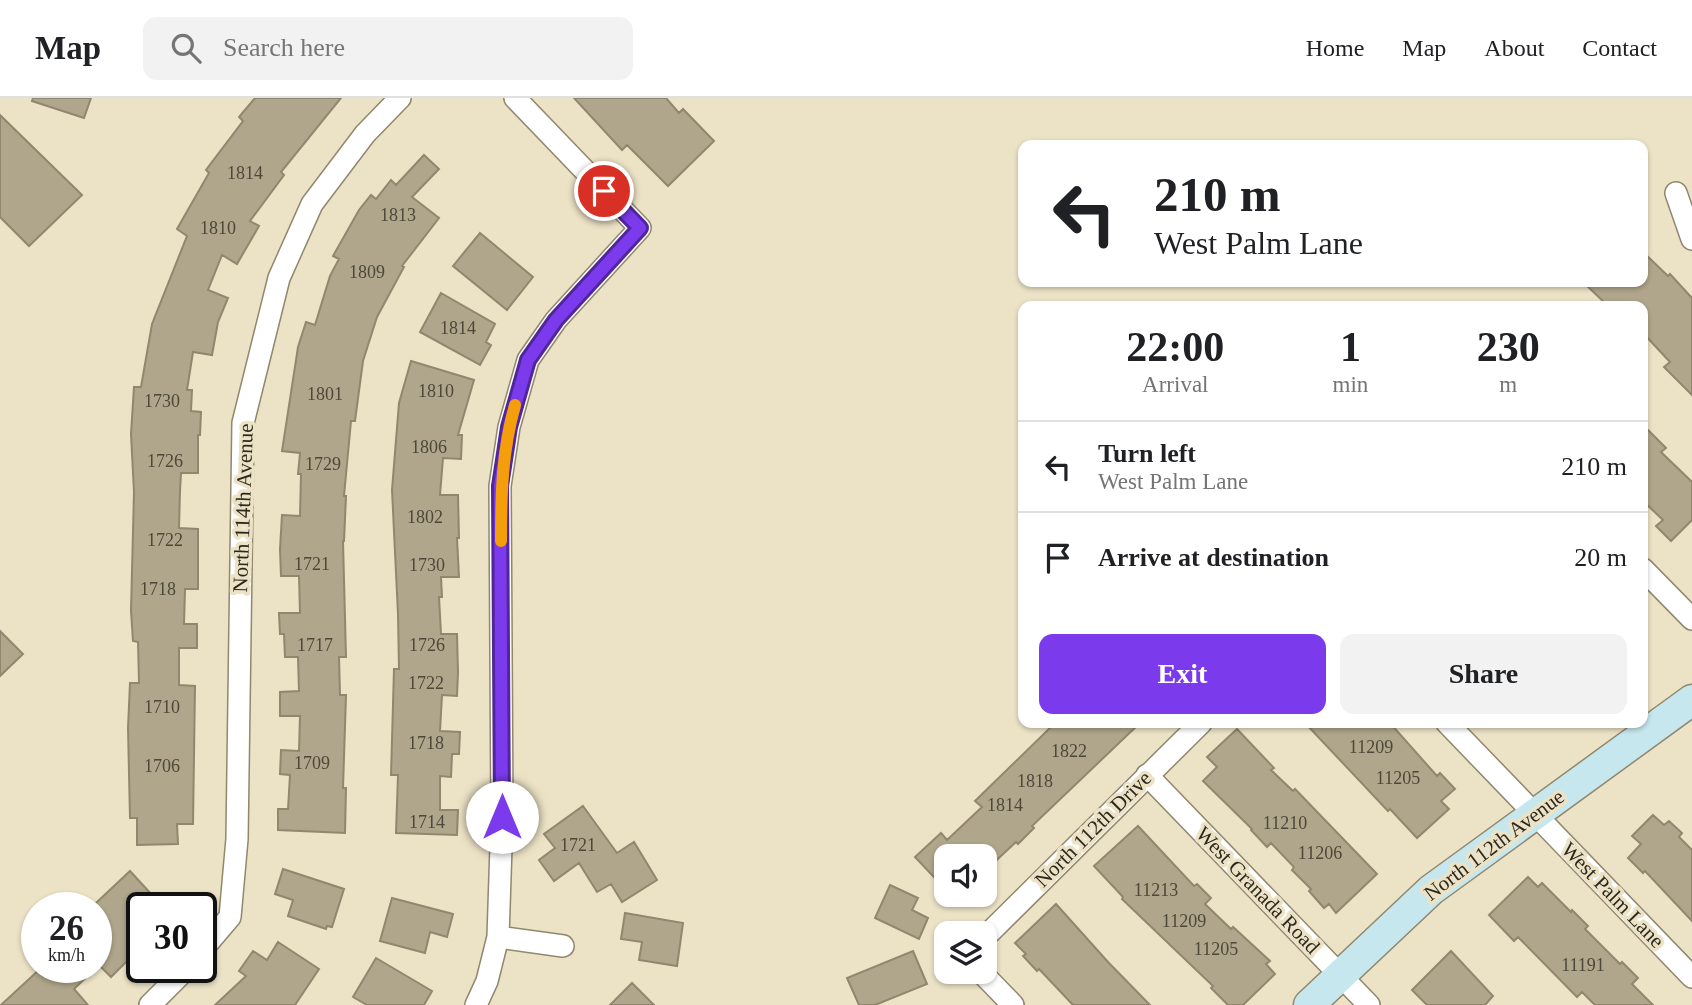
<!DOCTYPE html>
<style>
:root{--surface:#fff;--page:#f2f2f2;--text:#202124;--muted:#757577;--line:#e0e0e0;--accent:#7c3aed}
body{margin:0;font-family:"Times New Roman",serif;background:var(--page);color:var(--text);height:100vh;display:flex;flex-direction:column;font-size:26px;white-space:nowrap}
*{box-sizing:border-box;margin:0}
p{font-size:23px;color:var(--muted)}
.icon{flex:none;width:38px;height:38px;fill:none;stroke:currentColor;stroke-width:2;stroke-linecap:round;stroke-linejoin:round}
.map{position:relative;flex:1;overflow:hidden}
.sheet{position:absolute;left:1018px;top:203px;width:630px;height:427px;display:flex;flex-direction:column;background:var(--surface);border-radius:14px;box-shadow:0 2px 5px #0004}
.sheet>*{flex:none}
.banner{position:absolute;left:1018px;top:42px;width:630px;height:147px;border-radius:14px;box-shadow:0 2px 5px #0004;background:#fff;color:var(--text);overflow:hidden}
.tools{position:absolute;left:934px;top:746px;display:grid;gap:14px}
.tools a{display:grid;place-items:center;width:63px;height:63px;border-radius:14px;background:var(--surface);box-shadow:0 2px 5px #0004;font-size:35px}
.speed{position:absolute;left:21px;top:794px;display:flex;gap:14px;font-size:35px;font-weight:700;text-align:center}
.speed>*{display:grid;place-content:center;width:91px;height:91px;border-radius:50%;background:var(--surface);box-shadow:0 2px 5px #0004;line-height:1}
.speed small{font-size:18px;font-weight:400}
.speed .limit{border:4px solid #111;border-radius:10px;background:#fff;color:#111}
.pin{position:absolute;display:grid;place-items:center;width:60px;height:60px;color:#fff;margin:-30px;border:4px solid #fff;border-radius:50%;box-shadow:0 2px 7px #0007}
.me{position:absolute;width:77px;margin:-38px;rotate:0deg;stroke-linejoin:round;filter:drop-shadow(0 0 5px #0008)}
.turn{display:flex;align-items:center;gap:24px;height:147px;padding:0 21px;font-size:32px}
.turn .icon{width:91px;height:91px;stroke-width:2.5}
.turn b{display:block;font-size:49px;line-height:60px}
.eta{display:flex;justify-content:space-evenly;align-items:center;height:119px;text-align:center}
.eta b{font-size:42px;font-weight:800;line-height:49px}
.cta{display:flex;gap:14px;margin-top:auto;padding:14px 21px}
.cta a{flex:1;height:80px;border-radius:14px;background:var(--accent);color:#fff;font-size:28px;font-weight:800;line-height:80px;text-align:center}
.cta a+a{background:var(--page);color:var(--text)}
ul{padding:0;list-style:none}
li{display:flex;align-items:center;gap:21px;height:91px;padding:0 21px;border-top:2px solid var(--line)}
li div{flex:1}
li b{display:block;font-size:26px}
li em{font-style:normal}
header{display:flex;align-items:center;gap:42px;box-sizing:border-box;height:98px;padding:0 35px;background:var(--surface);border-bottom:2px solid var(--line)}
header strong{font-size:33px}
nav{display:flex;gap:38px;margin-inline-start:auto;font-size:24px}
.search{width:490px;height:63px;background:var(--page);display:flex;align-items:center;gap:18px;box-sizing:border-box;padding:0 24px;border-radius:14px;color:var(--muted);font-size:26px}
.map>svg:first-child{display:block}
</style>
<header>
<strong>Map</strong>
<div class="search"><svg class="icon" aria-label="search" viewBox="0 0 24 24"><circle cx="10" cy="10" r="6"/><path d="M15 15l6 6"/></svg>Search here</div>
<nav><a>Home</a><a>Map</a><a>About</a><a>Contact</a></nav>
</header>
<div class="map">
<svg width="1692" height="907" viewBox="0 0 1692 907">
<rect width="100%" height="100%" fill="#ece2c6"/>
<path fill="#b0a68b" stroke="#91876e" stroke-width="2" d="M33,0H91L84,20L32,3Z
M255,0H341L281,74L284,77L250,123L259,128L237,166L222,157L208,192L228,200L218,224L212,257L193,254L187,292H192L191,313L201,314L200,337H198V375H181L180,393L179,430L198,431V491H185L184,526H197V550H179V587L195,588L193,726H177L178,746L137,747V720H130L128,630L130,585H139L138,544L133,543L131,513L134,394L131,336L134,289H141L152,226L187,138L177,131L209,75L206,72L243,23L239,19Z
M574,0H666L679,15L683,11L714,43L668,88L627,47L622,52Z
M0,17L82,97L29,148L0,119Z
M424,57L439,71L412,99L439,120L402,168L404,169L377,219L363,263L355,323H351L344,398H346L344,443H343L346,559H339L340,597H346L343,690H346L345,735L278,732V711H288L290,677L280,676L281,652L299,653L300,618H280V594L299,593L298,559H285L284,536H280L279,515H300L299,478H281L280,451L282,417L300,418L301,376H298L300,355L282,353L298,249L306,224L315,227L330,178L339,161L333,158L359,112L371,97L376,101L391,82L396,87Z
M480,135L533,179L507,212L453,168Z
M1643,154L1668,178L1670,176L1692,200V297L1664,269L1670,264L1643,235V208H1608L1583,184H1643Z
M441,195L495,226L486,244L491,247L480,267L420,234Z
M411,263L474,282L458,337H462L461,361L443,360L440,397H458L459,440H457L459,479H441L442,499H439L441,536H457L458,574L457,598L442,597L440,633L460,634L459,656H452L451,679L440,678V712H458L457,737L396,735L398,677H391L394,571H399L398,516L392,392L399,305Z
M1643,327L1666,350L1661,354L1692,384V422L1671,443L1656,428L1663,422L1643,403Z
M0,533L23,556L0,578Z
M1055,625H1140L1032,728L1034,730L1018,746L1016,744L985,773V758H947V793L915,759L941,735L947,742L982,709L975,703Z
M1305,625H1390L1437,678L1440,675L1455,691L1441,703L1449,711L1417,740L1390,711L1388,713Z
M1237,631L1274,670L1271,672L1293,693L1295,691L1377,776L1336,815L1329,806L1324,810L1309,793L1311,791L1292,772L1294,769L1271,745L1267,749L1251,732L1252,731L1203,683L1217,669L1207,659Z
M583,708L617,755L634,744L657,782L622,804L611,786L597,794L579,765L554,783L539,762L555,750L544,736Z
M1653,717L1664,727L1669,723L1682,735L1679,739L1692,752V823L1645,773L1643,775L1628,760L1641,746L1632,738Z
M1138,728L1194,788L1197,786L1211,800L1205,806L1231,831L1233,829L1270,863L1266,866L1275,876L1243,907H1228L1211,890L1213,888L1122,801L1123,799L1094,768Z
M283,771L344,791L332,829L327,828L326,831L288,818L293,802L275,796Z
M130,773L164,810H143L139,808L135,813L142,820V848L111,879L96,864V805Z
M1528,779L1538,789L1542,785L1571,814L1572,812L1588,828L1585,831L1620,866L1622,864L1638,880L1632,886L1653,907H1595L1582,894L1577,899L1518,839L1514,843L1489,817Z
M890,787L918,800L912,812L928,820L919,841L875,820Z
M392,800L453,816L447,839L430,834L425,855L380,843Z
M1056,806L1108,864L1150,907H1073L1039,871L1037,873L1023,858L1026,856L1015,845Z
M625,815L683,825L677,868L639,862L642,844L621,841Z
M278,844L319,871L295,907H215L246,878L239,873L253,853L267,862Z
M913,853L927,886L875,907H859L847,880Z
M1451,853L1493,898L1485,907H1427L1412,892Z
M376,860L432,893L424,907H367L353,899Z
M41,870H96L74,891L88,907H1Z
M632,885L654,907H610Z"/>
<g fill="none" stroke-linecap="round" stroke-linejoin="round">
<g stroke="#90876d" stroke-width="24">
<path id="street" d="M1676,95L1692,141
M1643,471L1692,521
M1447,625L1692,879
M1147,677L1369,907
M498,839L563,848
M985,839L1201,625
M201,853L230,819L237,741L243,325L279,180L312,106L365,36L400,0
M980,873L1013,907
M150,907L187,870
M476,907L487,883L498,839L502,718L500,388L509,329L528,262L556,222L640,130L515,0"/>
</g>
<g stroke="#90876d" stroke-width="33">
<path id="secondary" d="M1309,907L1431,792L1692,602"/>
</g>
<use href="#street" stroke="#fff" stroke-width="21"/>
<use href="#secondary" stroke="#c6e7ed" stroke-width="30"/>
</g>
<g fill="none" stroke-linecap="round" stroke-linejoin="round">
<g stroke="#51269a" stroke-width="18">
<path id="route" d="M502,719L500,388L509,329L528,262L556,222L640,130L604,93"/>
</g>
<use href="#route" stroke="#7c3aed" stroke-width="12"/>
<path stroke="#f59e0b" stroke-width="12" d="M501,443C501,396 502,353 515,307"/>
</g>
<g text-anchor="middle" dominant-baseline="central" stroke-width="7" stroke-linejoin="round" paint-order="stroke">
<g font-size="18" fill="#4d4838">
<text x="245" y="75">1814</text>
<text x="398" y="117">1813</text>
<text x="218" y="130">1810</text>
<text x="367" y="174">1809</text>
<text x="458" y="230">1814</text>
<text x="436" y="293">1810</text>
<text x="325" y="296">1801</text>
<text x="162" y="303">1730</text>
<text x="429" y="349">1806</text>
<text x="165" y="363">1726</text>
<text x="323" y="366">1729</text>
<text x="425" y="419">1802</text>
<text x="165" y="442">1722</text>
<text x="312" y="466">1721</text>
<text x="427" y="467">1730</text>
<text x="158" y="491">1718</text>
<text x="315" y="547">1717</text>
<text x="427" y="547">1726</text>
<text x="426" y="585">1722</text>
<text x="162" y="609">1710</text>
<text x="426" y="645">1718</text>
<text x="1371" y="649">11209</text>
<text x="1069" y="653">1822</text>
<text x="312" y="665">1709</text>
<text x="162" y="668">1706</text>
<text x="1398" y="680">11205</text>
<text x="1035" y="683">1818</text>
<text x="1005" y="707">1814</text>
<text x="427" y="724">1714</text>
<text x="1285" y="725">11210</text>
<text x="578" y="747">1721</text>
<text x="1320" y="755">11206</text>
<text x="1156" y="792">11213</text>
<text x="1184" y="823">11209</text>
<text x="1216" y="851">11205</text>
<text x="1583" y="867">11191</text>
</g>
<g font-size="21" fill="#2c281d" stroke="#ece2c6">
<text transform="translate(243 410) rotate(-88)">North 114th Avenue</text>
<text transform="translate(1093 731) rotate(-45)">North 112th Drive</text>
<text transform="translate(1494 747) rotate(-37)">North 112th Avenue</text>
<text transform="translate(1258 792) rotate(46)">West Granada Road</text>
<text transform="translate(1613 797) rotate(46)">West Palm Lane</text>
</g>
</g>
</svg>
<div class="tools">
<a><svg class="icon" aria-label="sound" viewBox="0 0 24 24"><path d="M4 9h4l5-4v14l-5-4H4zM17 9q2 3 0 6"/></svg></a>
<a><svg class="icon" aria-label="layers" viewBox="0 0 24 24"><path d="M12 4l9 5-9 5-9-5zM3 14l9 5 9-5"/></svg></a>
</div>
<div class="speed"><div>26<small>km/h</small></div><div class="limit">30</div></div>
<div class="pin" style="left:604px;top:93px;background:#d93025"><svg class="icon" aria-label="arrive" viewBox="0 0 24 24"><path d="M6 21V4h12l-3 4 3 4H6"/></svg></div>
<svg class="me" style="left:502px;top:719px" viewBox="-20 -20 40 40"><circle r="19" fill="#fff"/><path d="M0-13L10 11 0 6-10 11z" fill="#7c3aed"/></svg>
<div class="banner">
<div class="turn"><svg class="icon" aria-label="left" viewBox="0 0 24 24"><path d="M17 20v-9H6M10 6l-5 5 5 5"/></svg><div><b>210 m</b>West Palm Lane</div></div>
</div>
<section class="sheet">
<div class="eta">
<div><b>22:00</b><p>Arrival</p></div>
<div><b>1</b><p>min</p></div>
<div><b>230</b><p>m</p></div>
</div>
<ul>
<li><svg class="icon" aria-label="left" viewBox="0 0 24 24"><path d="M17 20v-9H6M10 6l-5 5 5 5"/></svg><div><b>Turn left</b><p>West Palm Lane</p></div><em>210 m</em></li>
<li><svg class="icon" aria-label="arrive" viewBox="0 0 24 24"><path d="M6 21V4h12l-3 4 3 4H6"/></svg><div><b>Arrive at destination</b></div><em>20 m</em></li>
</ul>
<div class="cta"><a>Exit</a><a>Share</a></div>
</section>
</div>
